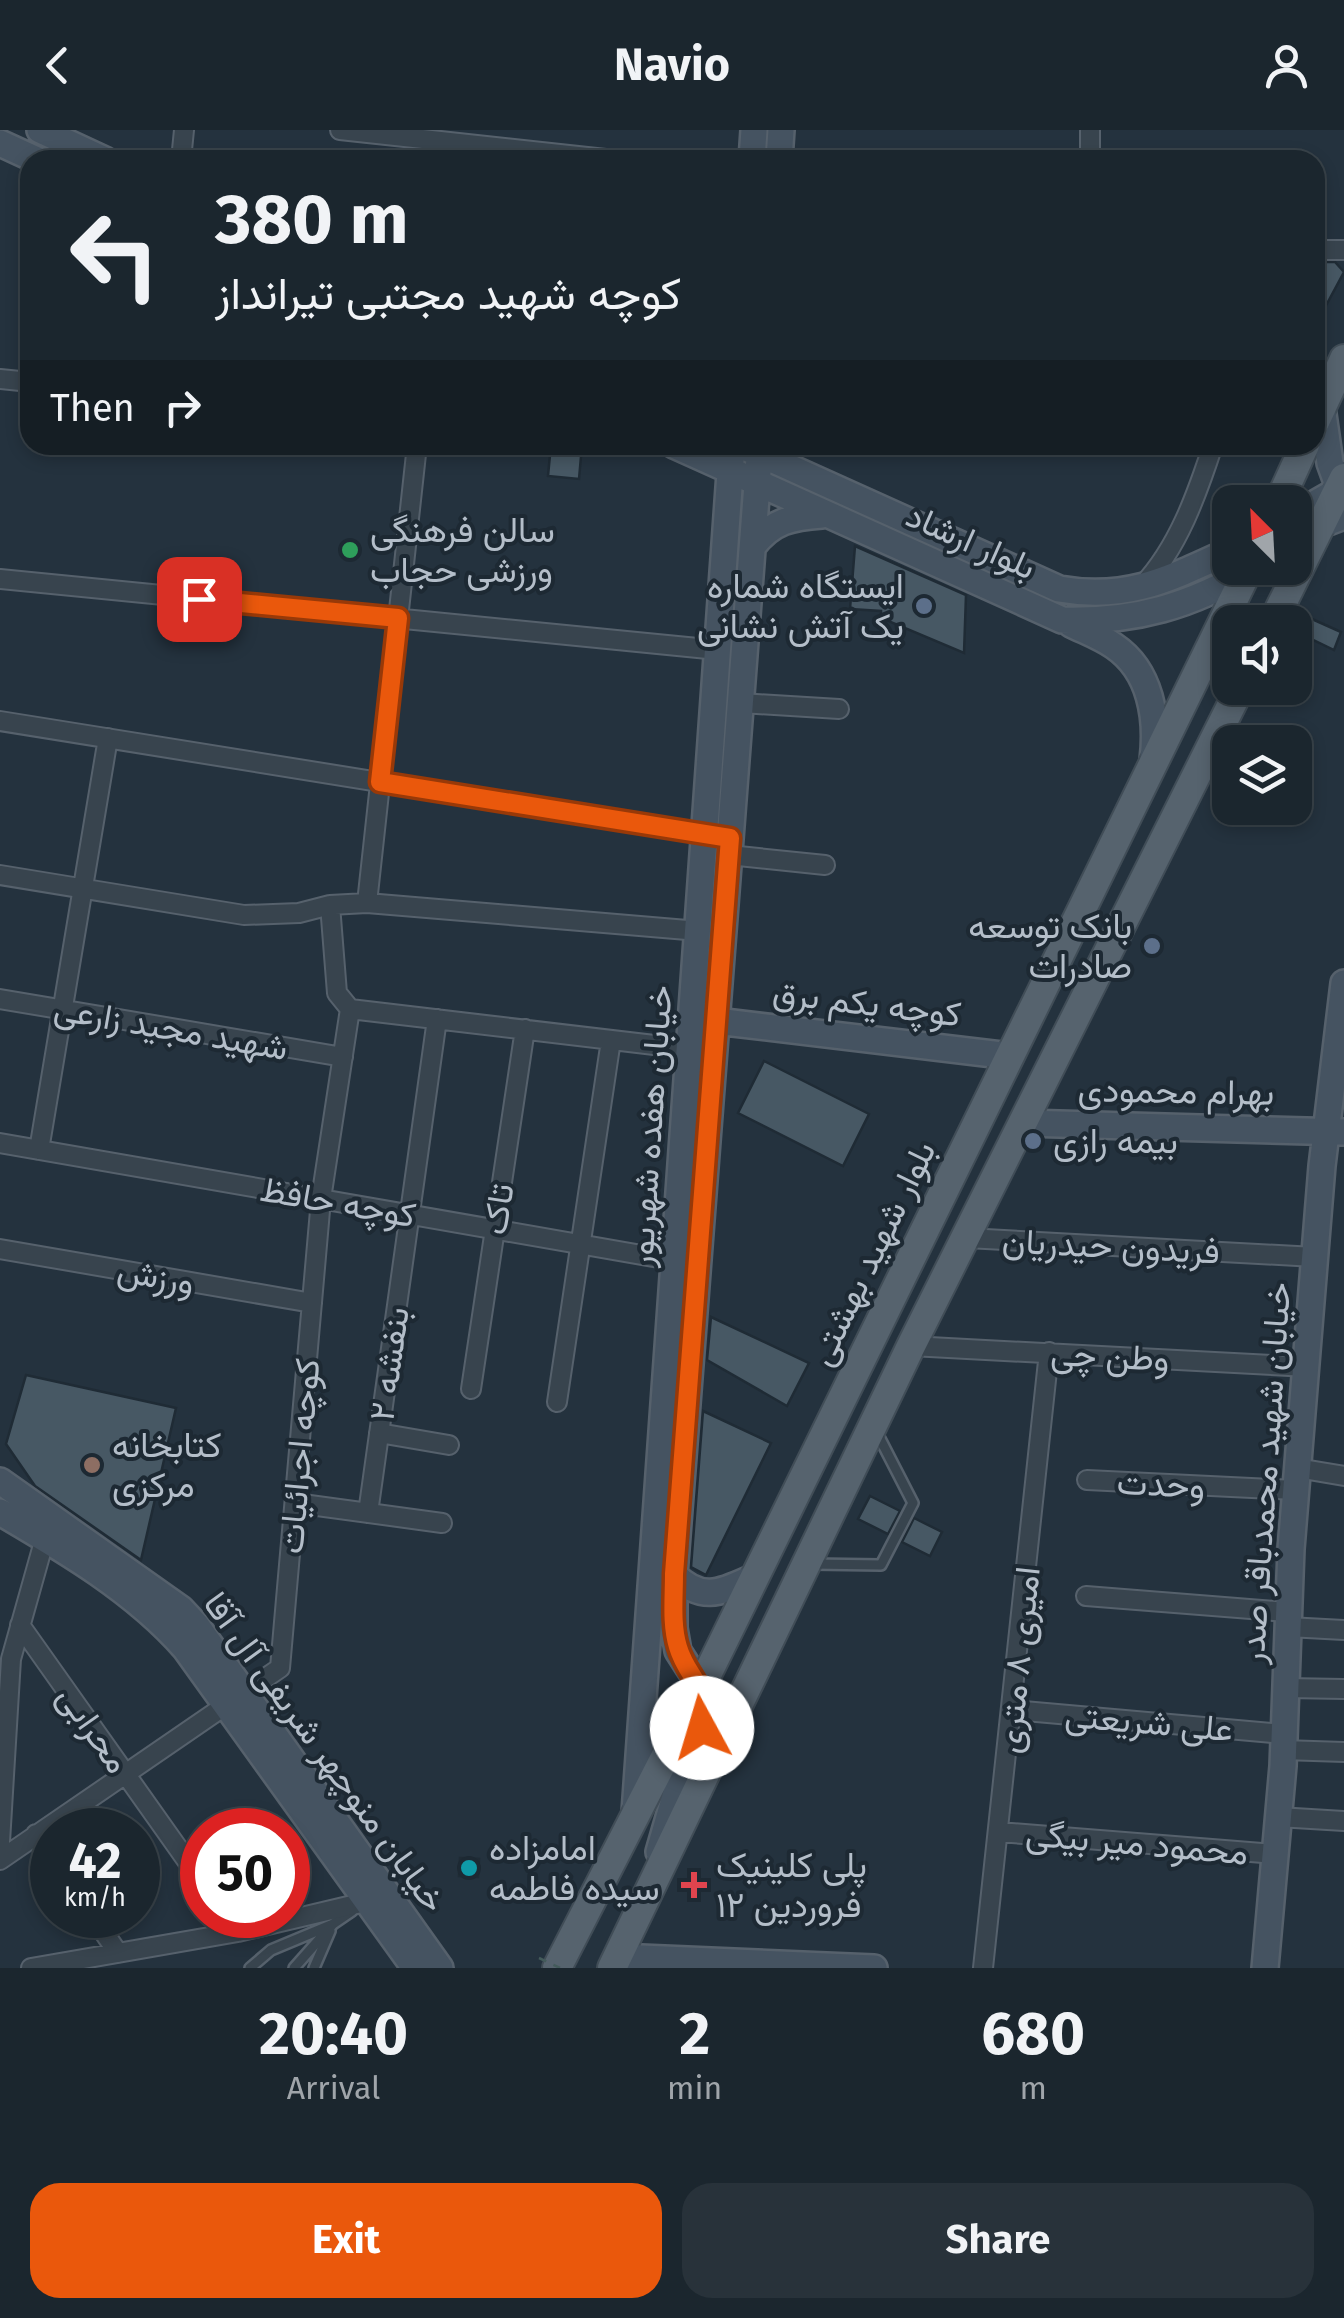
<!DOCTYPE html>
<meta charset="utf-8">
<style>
:root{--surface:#1b262e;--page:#28323a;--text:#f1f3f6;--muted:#a0a5aa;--line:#39434a;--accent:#ea580c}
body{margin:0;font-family:"Fira Sans",Vazirmatn,sans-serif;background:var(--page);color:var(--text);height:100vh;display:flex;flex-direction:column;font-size:38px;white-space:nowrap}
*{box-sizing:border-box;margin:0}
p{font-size:32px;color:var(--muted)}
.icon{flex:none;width:55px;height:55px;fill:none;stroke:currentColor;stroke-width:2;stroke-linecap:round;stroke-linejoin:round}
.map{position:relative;height:1838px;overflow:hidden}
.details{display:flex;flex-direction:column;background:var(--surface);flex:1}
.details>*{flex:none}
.top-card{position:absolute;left:20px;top:20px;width:1305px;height:305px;border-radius:30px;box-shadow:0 5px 15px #0003,0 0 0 2px var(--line);background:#1b262e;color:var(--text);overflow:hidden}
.needle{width:65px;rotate:336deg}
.controls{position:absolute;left:1212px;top:355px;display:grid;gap:20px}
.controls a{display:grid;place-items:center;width:100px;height:100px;border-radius:20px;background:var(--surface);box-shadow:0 5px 15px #0003,0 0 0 2px var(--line);font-size:50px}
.speed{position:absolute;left:30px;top:1678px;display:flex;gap:20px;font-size:50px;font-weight:700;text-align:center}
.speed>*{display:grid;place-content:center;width:130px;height:130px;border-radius:50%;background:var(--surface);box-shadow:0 5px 15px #0003,0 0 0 2px var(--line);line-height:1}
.speed small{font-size:25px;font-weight:400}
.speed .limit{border:15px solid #d22;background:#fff;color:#111}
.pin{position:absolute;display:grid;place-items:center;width:85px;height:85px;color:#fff;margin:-42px;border-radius:20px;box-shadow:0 5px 15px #0006}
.me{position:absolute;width:110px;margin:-55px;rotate:354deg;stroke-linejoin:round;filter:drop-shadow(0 0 8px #0008)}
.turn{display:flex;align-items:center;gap:35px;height:210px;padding:0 30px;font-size:45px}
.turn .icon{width:130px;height:130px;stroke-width:2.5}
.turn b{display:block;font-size:70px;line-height:85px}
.then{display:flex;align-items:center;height:95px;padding:0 30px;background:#0003;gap:20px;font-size:38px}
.eta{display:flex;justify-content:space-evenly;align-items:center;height:170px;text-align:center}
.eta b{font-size:60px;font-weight:700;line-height:70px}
.primary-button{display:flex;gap:20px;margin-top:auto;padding:20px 30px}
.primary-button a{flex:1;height:115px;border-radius:30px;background:var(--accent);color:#fff;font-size:40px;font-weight:700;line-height:115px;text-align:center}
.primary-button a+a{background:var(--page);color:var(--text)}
header{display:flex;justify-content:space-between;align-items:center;height:130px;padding:0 30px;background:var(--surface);font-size:45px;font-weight:700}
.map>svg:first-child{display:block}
</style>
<header><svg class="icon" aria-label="back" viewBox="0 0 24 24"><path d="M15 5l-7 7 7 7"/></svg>Navio<svg class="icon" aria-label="person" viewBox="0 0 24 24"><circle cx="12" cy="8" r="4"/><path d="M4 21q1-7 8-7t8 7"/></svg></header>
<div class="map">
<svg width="1344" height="1838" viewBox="0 0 1344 1838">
<rect width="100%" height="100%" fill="#24323e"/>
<path fill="#475864" stroke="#1f2b35" stroke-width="2.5" d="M1315,132H1335L1344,142L1315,196Z
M551,315H582L579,349L548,346Z
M855,416L966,465L964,523L881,488V481L850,479Z
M1303,485L1341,502L1334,520L1295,501Z
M764,931L869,984L843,1036L738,983Z
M711,1187L809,1233L787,1276L707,1230Z
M26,1245L176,1278L141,1430L35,1356L6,1314Z
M703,1281L771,1313L706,1445L691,1437Z
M870,1366L900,1381L888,1404L858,1389Z
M914,1388L942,1402L930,1426L902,1412Z
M460,1728L479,1729L478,1747L459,1746Z"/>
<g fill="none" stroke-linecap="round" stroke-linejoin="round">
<g stroke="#56616c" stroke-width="14">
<path id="lane" d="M812,1434L881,1435L913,1373L876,1301
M250,1838L271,1820L331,1795
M294,1838L333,1794L352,1781
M314,1838L330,1801"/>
</g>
<g stroke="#56616c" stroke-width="22">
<path id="street" d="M340,0L615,30
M181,30L184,0
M1090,30V0
M1315,120H1344
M0,249L30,252
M0,449L718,520
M1142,456C1178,418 1197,364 1213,315
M741,573L839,579
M0,591L715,706
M729,725L825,735
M0,745L244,785L299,783L330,775L367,773L699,801
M367,773L417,315
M330,775L337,863L350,879
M0,869L343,927
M350,879L688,919
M0,1013L676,1131
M39,1020L108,608
M967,1108L1315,1127
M0,1119L312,1173
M911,1216L1308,1237
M471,1259L525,899
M557,1272L611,910
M379,1303L449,1315
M1297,1338L1344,1346
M1087,1350L1295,1360
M295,1373L442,1393
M368,1383L437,889
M1086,1466L1287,1482
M20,1495L202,1752
M1288,1497L1344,1500
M1286,1558L1344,1559
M1013,1580L1284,1604
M1283,1620L1344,1622
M1278,1687L1344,1691
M999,1702L1275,1724
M36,1704L52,1728
M0,1712L11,1529L45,1408
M0,1730L280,1538L321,1069L350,879
M92,1785L118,1823
M31,1838L238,1802L365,1772
M983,1838L1049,1222"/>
</g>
<g stroke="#56616c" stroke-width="30">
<path id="secondary" d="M40,0L105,30
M0,13L37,30
M752,30L754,0
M779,30L781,0
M1322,277L1330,333L1339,358L1344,361
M674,315L1062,490C1135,492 1192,476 1254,438
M749,319L1059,459C1127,471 1169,449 1230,421
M1295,385L1344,357
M1295,411L1323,394L1344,386
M753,416C772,391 792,387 822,385
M1071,494C1085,501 1101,507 1114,516C1151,541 1158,588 1153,630
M716,891L1010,926
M1024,993L1344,1002
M0,1351L181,1479L196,1495L440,1838
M0,1382C65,1420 135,1461 185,1518L415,1838
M674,1445C703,1473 721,1462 755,1447
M635,1682L732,315
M659,1722L678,1656L705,1585L701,1557L678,1521L674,1498V1445L760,315
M618,1827L874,1838
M1265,1838L1283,1636L1291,1419L1322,1036L1344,853"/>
</g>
<g stroke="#414d57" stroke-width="32">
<path id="primary" d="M1315,292L1344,229
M1279,372L1305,315
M1273,492L1344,348
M557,1838L701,1557L1249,438
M612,1838L911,1216L1240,558"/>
</g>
<use href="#lane" stroke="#38444e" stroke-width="9"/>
<use href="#street" stroke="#38444e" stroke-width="18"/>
<use href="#secondary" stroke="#455361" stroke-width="25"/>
<use href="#primary" stroke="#56636e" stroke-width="28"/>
<path stroke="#445b5b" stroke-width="2.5" stroke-dasharray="8 8" stroke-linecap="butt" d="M539,1828L560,1838"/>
</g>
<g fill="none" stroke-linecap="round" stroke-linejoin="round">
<g stroke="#983908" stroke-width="25">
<path id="route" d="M199,469L398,488L380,652L730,708L674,1444C674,1468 671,1494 678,1517C688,1551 711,1554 702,1598"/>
</g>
<use href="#route" stroke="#ea580c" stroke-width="18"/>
</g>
<circle fill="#2e9e5b" stroke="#1d2933" stroke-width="4" cx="350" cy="420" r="10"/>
<g fill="#5c6f8a" stroke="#1d2933" stroke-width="4">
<circle cx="924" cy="476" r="10"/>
<circle cx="1152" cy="816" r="10"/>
<circle cx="1033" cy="1011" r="10"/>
</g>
<circle fill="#8d6e63" stroke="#1d2933" stroke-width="4" cx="92" cy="1335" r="10"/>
<circle fill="#0f9aa8" stroke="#1d2933" stroke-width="4" cx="469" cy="1738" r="10"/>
<path fill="#e0444e" stroke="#1d2933" stroke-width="4" d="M689 1740h10v10h10v10h-10v10h-10v-10h-10v-10h10z"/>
<g text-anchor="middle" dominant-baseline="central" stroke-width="8" stroke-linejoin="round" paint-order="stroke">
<g font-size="35" fill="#b4bec9" stroke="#1d2933" text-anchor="start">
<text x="370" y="400">سالن فرهنگی<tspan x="370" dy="40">ورزشی حجاب</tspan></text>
<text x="904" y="456" text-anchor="end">ایستگاه شماره<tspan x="904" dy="40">یک آتش نشانی</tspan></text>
<text x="1132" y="796" text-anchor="end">بانک توسعه<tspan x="1132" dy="40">صادرات</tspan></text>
<text x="1053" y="1011">بیمه رازی</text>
<text x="112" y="1315">کتابخانه<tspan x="112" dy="40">مرکزی</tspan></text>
<text x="489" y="1718">امامزاده<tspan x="489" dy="40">سیده فاطمه</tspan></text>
<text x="716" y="1735">پلی کلینیک<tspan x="716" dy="40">۱۲ فروردین</tspan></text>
</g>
<g font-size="35" fill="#b4bec9" stroke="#1d2933">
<text transform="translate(971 411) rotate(24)">بلوار ارشاد</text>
<text transform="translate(867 873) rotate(7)">کوچه یکم برق</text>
<text transform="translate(171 898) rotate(10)">شهید مجید زارعی</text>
<text transform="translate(1176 961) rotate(1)">بهرام محمودی</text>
<text transform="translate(650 996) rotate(-86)">خیابان هفده شهریور</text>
<text transform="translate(338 1072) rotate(10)">کوچه حافظ</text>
<text transform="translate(498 1079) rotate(-81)">تاک</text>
<text transform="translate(1111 1116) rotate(3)">فریدون حیدریان</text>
<text transform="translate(872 1123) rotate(-64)">بلوار شهید بهشتی</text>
<text transform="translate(156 1146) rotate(10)">ورزش</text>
<text transform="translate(1110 1226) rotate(3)">وطن چی</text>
<text transform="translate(389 1234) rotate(-82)">بنفشه ۲</text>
<text transform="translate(299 1326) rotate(-85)">کوچه اجرائیات</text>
<text transform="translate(1265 1343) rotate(-86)">خیابان شهید محمدباقر صدر</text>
<text transform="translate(1161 1354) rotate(3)">وحدت</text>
<text transform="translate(1018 1530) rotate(-84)">امیری ۸ متری</text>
<text transform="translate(1149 1592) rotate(5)">علی شریعتی</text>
<text transform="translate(94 1599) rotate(55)">محرابی</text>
<text transform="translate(325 1622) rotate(54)">خیابان منوچهر شریفی آل آقا</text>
<text transform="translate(1137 1713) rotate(5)">محمود میر بیگی</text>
</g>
</g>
</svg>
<div class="controls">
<a><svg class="needle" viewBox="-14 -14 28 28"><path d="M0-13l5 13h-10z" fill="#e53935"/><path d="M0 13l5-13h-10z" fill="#a0a5aa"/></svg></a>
<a><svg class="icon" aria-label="sound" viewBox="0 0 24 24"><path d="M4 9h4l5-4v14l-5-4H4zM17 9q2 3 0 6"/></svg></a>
<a><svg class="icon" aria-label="layers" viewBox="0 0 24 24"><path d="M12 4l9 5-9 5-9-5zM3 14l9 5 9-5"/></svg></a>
</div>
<div class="speed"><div>42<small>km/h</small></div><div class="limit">50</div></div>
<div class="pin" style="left:199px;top:469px;background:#d93025"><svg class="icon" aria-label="arrive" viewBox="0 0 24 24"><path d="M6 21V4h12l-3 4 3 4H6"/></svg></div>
<svg class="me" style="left:702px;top:1598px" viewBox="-20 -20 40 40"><circle r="19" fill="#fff"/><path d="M0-13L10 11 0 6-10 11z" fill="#ea580c"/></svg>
<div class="top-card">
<div class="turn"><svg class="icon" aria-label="left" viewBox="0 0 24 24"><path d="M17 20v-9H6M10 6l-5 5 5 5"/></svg><div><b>380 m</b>کوچه شهید مجتبی تیرانداز</div></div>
<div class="then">Then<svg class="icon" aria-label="right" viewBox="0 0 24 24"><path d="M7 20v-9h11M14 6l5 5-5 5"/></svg></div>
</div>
</div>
<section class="details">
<div class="eta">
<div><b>20:40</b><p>Arrival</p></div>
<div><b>2</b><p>min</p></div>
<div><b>680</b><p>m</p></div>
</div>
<div class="primary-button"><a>Exit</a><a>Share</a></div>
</section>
